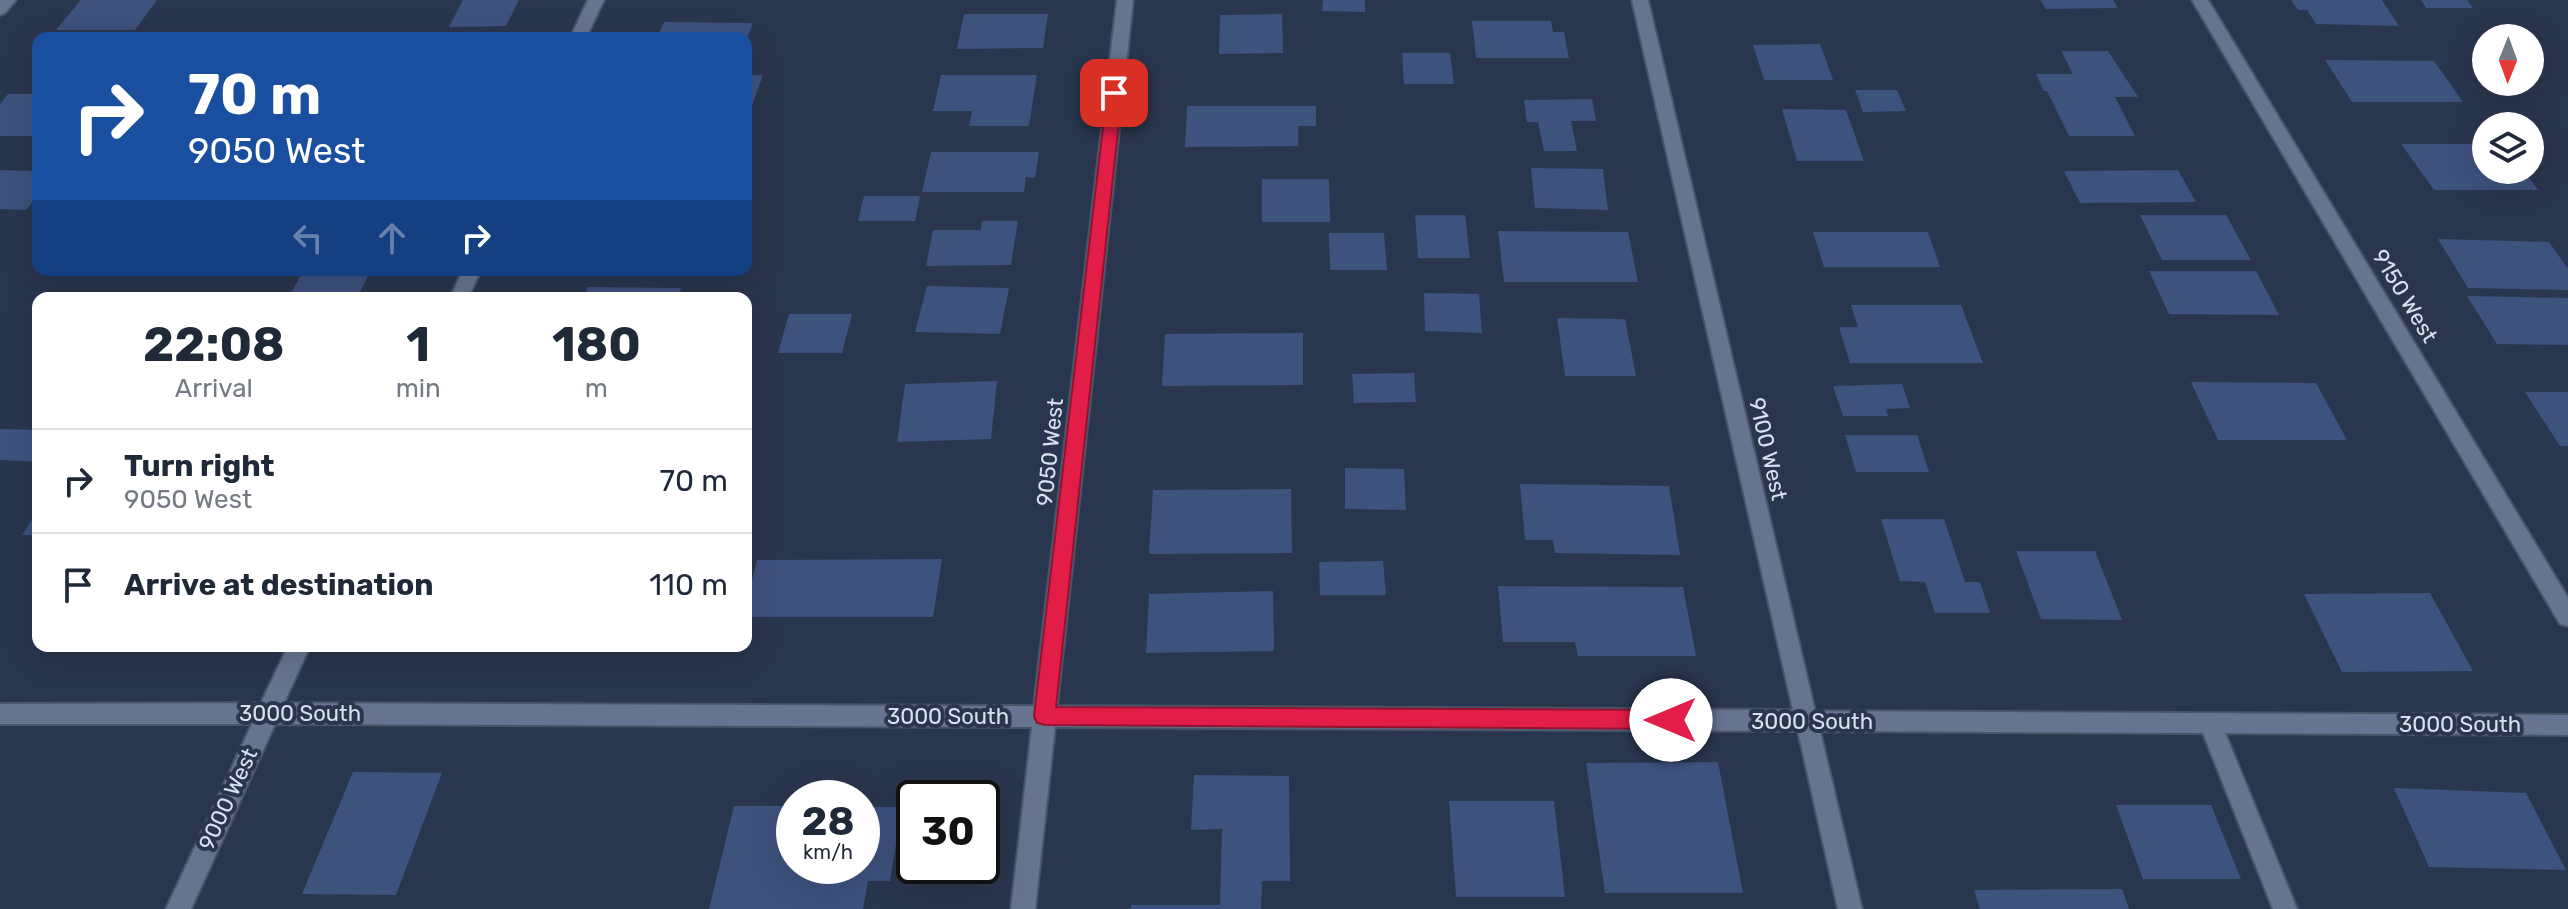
<!DOCTYPE html>
<style>
:root{--surface:#fff;--page:#f6f6f7;--text:#1f2937;--muted:#747a83;--line:#e0e1e3}
body{margin:0;font-family:Rubik,sans-serif;background:var(--page);color:var(--text);height:100vh;display:flex;flex-direction:column;font-size:30px;white-space:nowrap}
*{box-sizing:border-box;margin:0}
p{font-size:26px;color:var(--muted)}
.icon{flex:none;width:44px;height:44px;fill:none;stroke:currentColor;stroke-width:2;stroke-linecap:round;stroke-linejoin:round}
.map{position:relative;flex:1;overflow:hidden}
.panel{position:absolute;left:32px;top:292px;width:720px;height:360px;display:flex;flex-direction:column;background:var(--surface);border-radius:16px;box-shadow:0 8px 32px #0002}
.panel>*{flex:none}
.guide{position:absolute;left:32px;top:32px;width:720px;height:244px;border-radius:16px;box-shadow:0 8px 32px #0002;background:#1a4fa0;color:#fff;overflow:hidden}
.needle{width:52px;rotate:181deg}
.tools{position:absolute;left:2472px;top:24px;display:grid;gap:16px}
.tools a{display:grid;place-items:center;width:72px;height:72px;border-radius:50%;background:var(--surface);box-shadow:0 8px 32px #0002;font-size:40px}
.speed{position:absolute;left:776px;top:780px;display:flex;gap:16px;font-size:40px;font-weight:700;text-align:center}
.speed>*{display:grid;place-content:center;width:104px;height:104px;border-radius:50%;background:var(--surface);box-shadow:0 8px 32px #0002;line-height:1}
.speed small{font-size:20px;font-weight:400}
.speed .limit{border:4px solid #111;border-radius:12px;background:#fff;color:#111}
.pin{position:absolute;display:grid;place-items:center;width:68px;height:68px;color:#fff;margin:-34px;border-radius:16px;box-shadow:0 4px 12px #0006}
.me{position:absolute;width:88px;margin:-44px;rotate:270deg;stroke-linejoin:round;filter:drop-shadow(0 0 6px #0008)}
.turn{display:flex;align-items:center;gap:28px;height:168px;padding:0 24px;font-size:36px}
.turn .icon{width:104px;height:104px;stroke-width:2.5}
.turn b{display:block;font-size:56px;line-height:68px}
.lanes{display:flex;align-items:center;height:76px;padding:0 24px;background:#0003;justify-content:center;gap:40px;direction:ltr}
.lanes .off{opacity:.35}
.eta{display:flex;justify-content:space-evenly;align-items:center;height:136px;text-align:center}
.eta b{font-size:48px;font-weight:700;line-height:56px}
ul{padding:0;list-style:none}
li{display:flex;align-items:center;gap:24px;height:104px;padding:0 24px;border-top:2px solid var(--line)}
li div{flex:1}
li b{display:block;font-size:30px}
li em{font-style:normal}
.map>svg:first-child{display:block}
</style>
<div class="map">
<svg width="2568" height="909" viewBox="0 0 2568 909">
<rect width="100%" height="100%" fill="#2a364e"/>
<path fill="#3e527e" d="M81,0H157L135,30H56Z
M463,0H519L506,26L449,27Z
M1323,0H1365V12L1322,11Z
M2040,0H2113L2118,8L2046,9Z
M2291,0H2382L2399,26L2316,24L2307,10H2298Z
M2421,0H2467L2473,8H2426Z
M964,14H1048L1043,48L957,49Z
M1282,14L1283,53L1219,54L1220,15Z
M1472,21H1551L1553,32H1564L1569,58H1476Z
M664,22L753,23L747,38H657Z
M440,35H499L497,38H438Z
M1820,44L1833,80H1764L1753,45Z
M2061,51H2108L2138,97H2115L2135,136H2069L2047,91H2044L2036,74H2073Z
M1402,53H1450L1454,84H1404Z
M2325,60L2434,61L2463,102H2352Z
M746,75H763L746,122Z
M941,75H1037L1029,126H969L972,111H933Z
M1855,90H1897L1906,111L1863,112Z
M8,94H38V136H0V104Z
M1592,99L1596,121H1571L1577,151H1544L1538,122H1527L1524,100Z
M1187,106H1316V126H1298V146L1185,147Z
M1782,109L1846,110L1864,161H1797Z
M2401,144H2486V170H2523L2538,190H2434Z
M931,152H1039L1035,178L1026,177L1024,192H922Z
M1531,168L1603,169L1608,210L1535,208Z
M0,170L38,171V195L26,210L0,209Z
M2178,170L2196,202L2080,203L2064,171Z
M1262,179H1329L1330,222H1262Z
M864,196H920L915,221H858Z
M1415,215H1465L1470,258H1418Z
M2140,215H2226L2251,260H2162Z
M982,221H1018L1011,265L926,266L933,230H981Z
M1498,231L1628,232L1638,282H1504Z
M1813,232H1928L1940,267H1824Z
M1329,233H1384L1387,270H1330Z
M2438,239L2549,242L2568,269V290L2468,288Z
M304,270H371L357,298H288Z
M2149,271H2256L2279,315L2169,314Z
M927,286L1009,288L1000,334L915,332Z
M588,287L681,288L678,298H583Z
M1424,293L1479,294L1482,333L1425,331Z
M2467,296L2568,298V345L2497,344Z
M1851,305H1961L1983,363H1850L1839,327H1858Z
M789,314H852L842,353H778Z
M1557,318L1625,319L1636,376H1565Z
M1303,333V385L1162,386L1165,334Z
M1414,373L1416,402L1354,403L1352,374Z
M997,381L991,439L897,442L905,384Z
M2191,382L2316,383L2347,440H2218Z
M1902,384L1910,408L1886,409L1888,416H1843L1833,386Z
M2525,392H2568V446H2560Z
M0,429L38,430V462L0,460Z
M1845,435H1917L1929,472H1856Z
M1345,468L1404,469L1406,510L1345,509Z
M1520,484L1669,486L1680,555L1555,553L1553,540H1525Z
M1291,489L1292,553L1149,554L1153,490Z
M35,515H38V535H22Z
M1881,519H1944L1965,582H1980L1990,613H1935L1925,582L1900,581Z
M2016,551H2095L2122,620L2041,619Z
M942,559L933,617H746V603L757,560Z
M1383,561L1386,595H1320L1319,562Z
M1498,586L1683,587L1696,656H1578L1575,642H1503Z
M1273,591L1274,651L1146,653L1149,594Z
M2430,593L2473,671L2342,672L2304,594Z
M1718,762L1743,893H1605L1586,763Z
M353,772L442,773L396,895L302,894Z
M1194,775L1289,776L1290,881H1262L1261,909H1131V905H1220L1222,829L1191,830Z
M2394,788L2526,793L2566,870L2429,867Z
M1449,801H1554L1565,897H1456Z
M2116,805H2211L2241,879H2143Z
M734,806H794V866H862V807H902L890,881H868L863,909H709Z
M2122,889L2129,909H1980L1974,890Z"/>
<g fill="none" stroke-linecap="round" stroke-linejoin="round">
<g stroke="#4a5468" stroke-width="4">
<path id="lane" d="M2210,713L2218,716L2221,723L2297,909H2273L2199,723L2202,716Z"/>
</g>
<g stroke="#4a5468" stroke-width="4">
<path id="street" d="M0,0H16L5,13L0,15Z
M588,0H604L586,38H570Z
M1117,0H1133L1057,706L1793,710L1632,0H1648L1815,711L2568,715V735L1820,731L1862,909H1838L1798,731L1055,727L1035,909H1011L1032,727L275,724L191,909H166L252,724H0V704L261,703L288,646H310L284,703L1034,706Z
M2192,0H2208L2568,598V626L2560,624Z
M463,270H481L468,298H450Z"/>
</g>
<use href="#lane" fill="#677490" fill-rule="evenodd"/>
<use href="#street" fill="#677490" fill-rule="evenodd"/>
</g>
<path fill="#e11d48" stroke="#92132f" stroke-width="2" d="M1114,89L1122,93L1056,707L1671,710L1678,713L1681,720L1678,726L1671,729L1045,725L1037,723L1034,716L1107,93Z"/>
<g text-anchor="middle" dominant-baseline="central" stroke-width="8" stroke-linejoin="round" paint-order="stroke">
<g font-size="22" fill="#d9e1f0" stroke="#2a364e">
<text transform="translate(2405 296) rotate(59)">9150 West</text>
<text transform="translate(1768 449) rotate(77)">9100 West</text>
<text transform="translate(1050 452) rotate(-84)">9050 West</text>
<text x="300" y="713">3000 South</text>
<text x="948" y="716">3000 South</text>
<text x="1812" y="721">3000 South</text>
<text x="2460" y="724">3000 South</text>
<text transform="translate(228 799) rotate(-65)">9000 West</text>
</g>
</g>
</svg>
<div class="tools">
<a><svg class="needle" viewBox="-14 -14 28 28"><path d="M0-13l5 13h-10z" fill="#e53935"/><path d="M0 13l5-13h-10z" fill="#747a83"/></svg></a>
<a><svg class="icon" aria-label="layers" viewBox="0 0 24 24"><path d="M12 4l9 5-9 5-9-5zM3 14l9 5 9-5"/></svg></a>
</div>
<div class="speed"><div>28<small>km/h</small></div><div class="limit">30</div></div>
<div class="pin" style="left:1114px;top:93px;background:#d93025"><svg class="icon" aria-label="arrive" viewBox="0 0 24 24"><path d="M6 21V4h12l-3 4 3 4H6"/></svg></div>
<svg class="me" style="left:1671px;top:720px" viewBox="-20 -20 40 40"><circle r="19" fill="#fff"/><path d="M0-13L10 11 0 6-10 11z" fill="#e11d48"/></svg>
<div class="guide">
<div class="turn"><svg class="icon" aria-label="right" viewBox="0 0 24 24"><path d="M7 20v-9h11M14 6l5 5-5 5"/></svg><div><b>70 m</b>9050 West</div></div>
<div class="lanes"><svg class="icon off" aria-label="left" viewBox="0 0 24 24"><path d="M17 20v-9H6M10 6l-5 5 5 5"/></svg><svg class="icon off" aria-label="ahead" viewBox="0 0 24 24"><path d="M12 20V5M6 11l6-6 6 6"/></svg><svg class="icon" aria-label="right" viewBox="0 0 24 24"><path d="M7 20v-9h11M14 6l5 5-5 5"/></svg></div>
</div>
<section class="panel">
<div class="eta">
<div><b>22:08</b><p>Arrival</p></div>
<div><b>1</b><p>min</p></div>
<div><b>180</b><p>m</p></div>
</div>
<ul>
<li><svg class="icon" aria-label="right" viewBox="0 0 24 24"><path d="M7 20v-9h11M14 6l5 5-5 5"/></svg><div><b>Turn right</b><p>9050 West</p></div><em>70 m</em></li>
<li><svg class="icon" aria-label="arrive" viewBox="0 0 24 24"><path d="M6 21V4h12l-3 4 3 4H6"/></svg><div><b>Arrive at destination</b></div><em>110 m</em></li>
</ul>
</section>
</div>
